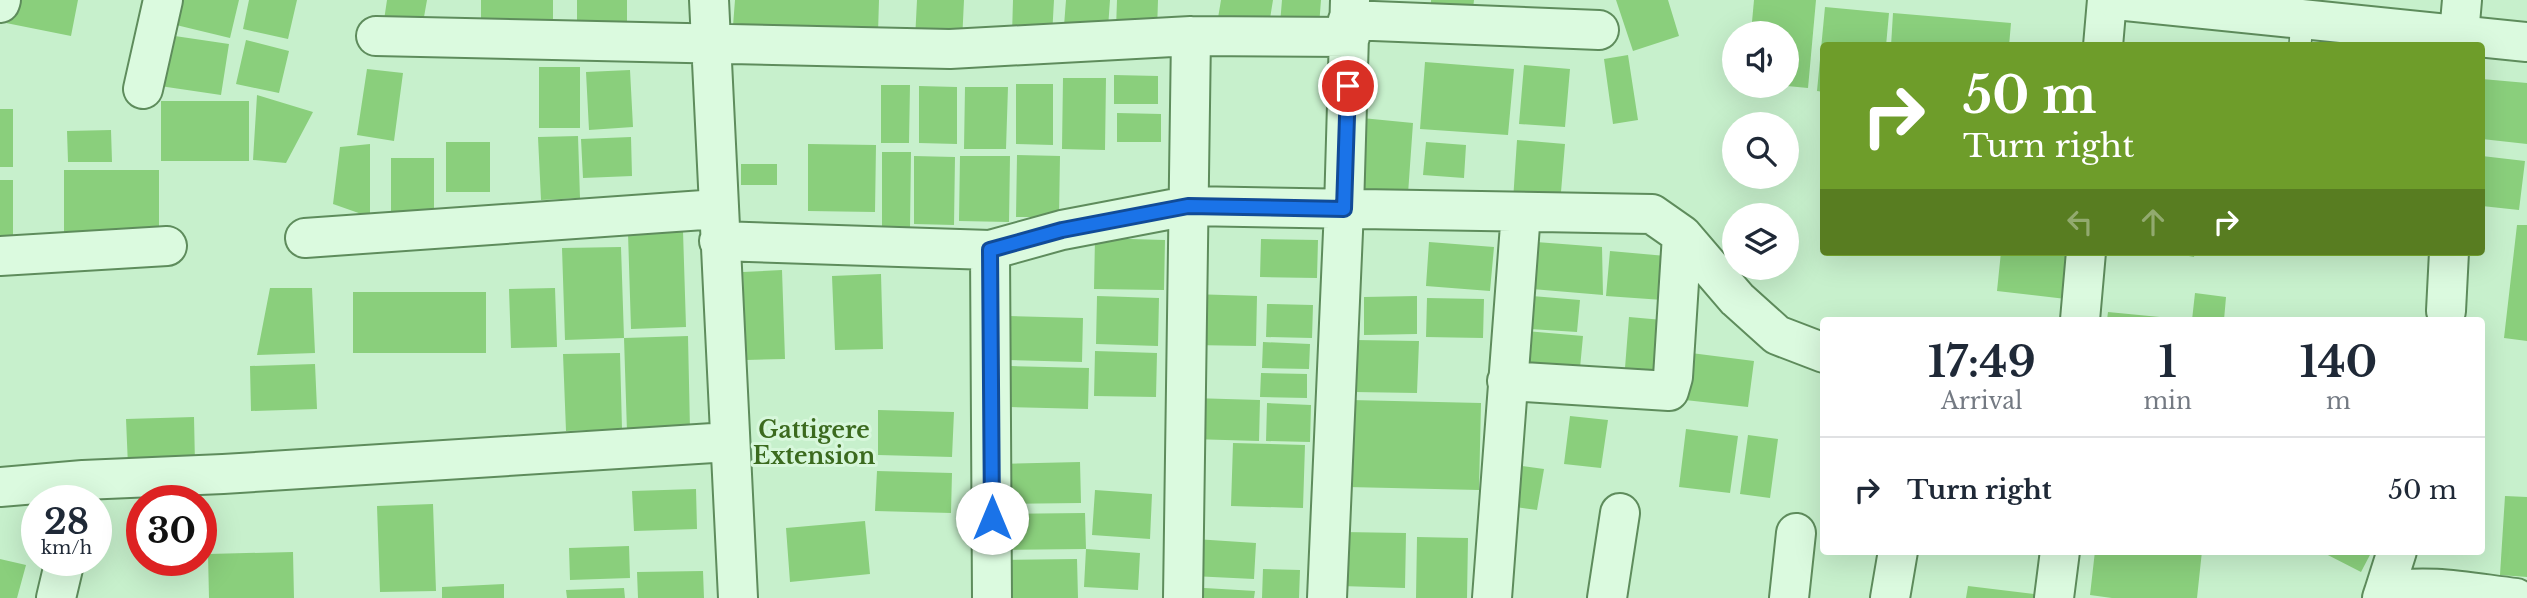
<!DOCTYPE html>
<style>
:root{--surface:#fff;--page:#f6f6f7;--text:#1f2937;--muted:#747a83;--line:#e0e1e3}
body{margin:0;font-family:"Libre Baskerville",serif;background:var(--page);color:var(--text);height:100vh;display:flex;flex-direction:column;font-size:26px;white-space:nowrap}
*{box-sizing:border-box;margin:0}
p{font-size:23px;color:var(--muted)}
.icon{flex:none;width:38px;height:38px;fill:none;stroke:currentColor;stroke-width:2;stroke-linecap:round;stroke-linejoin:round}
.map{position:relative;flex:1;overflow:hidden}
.details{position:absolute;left:1820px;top:317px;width:665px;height:238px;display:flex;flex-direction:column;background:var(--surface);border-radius:7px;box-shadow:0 7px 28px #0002}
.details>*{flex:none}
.guide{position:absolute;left:1820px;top:42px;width:665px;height:214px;border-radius:7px;box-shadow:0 7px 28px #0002;background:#6e9d2a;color:#fff;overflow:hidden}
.fabs{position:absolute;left:1722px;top:21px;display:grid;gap:14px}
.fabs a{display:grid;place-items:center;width:77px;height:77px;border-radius:50%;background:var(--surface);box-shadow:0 7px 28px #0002;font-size:35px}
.speed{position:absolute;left:21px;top:485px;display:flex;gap:14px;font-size:35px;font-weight:700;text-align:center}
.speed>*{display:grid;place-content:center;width:91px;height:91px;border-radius:50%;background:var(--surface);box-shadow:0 7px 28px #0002;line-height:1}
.speed small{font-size:18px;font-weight:400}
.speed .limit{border:10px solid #d22;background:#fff;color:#111}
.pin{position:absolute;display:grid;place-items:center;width:60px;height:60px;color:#fff;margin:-30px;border:4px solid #fff;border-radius:50%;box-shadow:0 2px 7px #0007}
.me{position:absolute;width:77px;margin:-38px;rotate:0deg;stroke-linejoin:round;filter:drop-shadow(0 0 5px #0008)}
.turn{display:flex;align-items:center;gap:24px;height:147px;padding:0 28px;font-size:32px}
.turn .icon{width:91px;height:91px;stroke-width:2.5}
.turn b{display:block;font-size:49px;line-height:60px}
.lanes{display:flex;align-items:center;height:66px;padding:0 28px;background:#0003;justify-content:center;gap:35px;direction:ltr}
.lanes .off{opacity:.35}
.eta{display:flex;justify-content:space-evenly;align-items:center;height:119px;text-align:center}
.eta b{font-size:42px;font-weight:700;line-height:49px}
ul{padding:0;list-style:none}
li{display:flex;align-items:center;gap:21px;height:105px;padding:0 28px;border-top:2px solid var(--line)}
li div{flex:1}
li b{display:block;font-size:26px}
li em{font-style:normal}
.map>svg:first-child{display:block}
</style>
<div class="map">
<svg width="2527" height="598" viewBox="0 0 2527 598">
<rect width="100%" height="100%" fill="#c7f0cc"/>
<path fill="#8acf7c" d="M11,0H78L71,36L6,23Z
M177,0H239L230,38L172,24Z
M249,0H297L288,39L243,29Z
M387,0H427L421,34L383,27Z
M481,0H553V35H481Z
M577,0H627V23H577Z
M735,0H879L878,33L733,26Z
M917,0H964L962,42L915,40Z
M1013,0H1054L1052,36L1012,35Z
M1066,0H1110L1108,28L1064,26Z
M1117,0H1158L1157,31L1116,29Z
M1221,0H1273L1268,31L1217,24Z
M1282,0H1321L1319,26L1280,24Z
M1431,0H1474L1473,9L1431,5Z
M1616,0H1668L1679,36L1633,51Z
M1754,0H1816L1808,88L1787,86V33H1751Z
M1825,7L1889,13L1886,46H1824V92L1817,91Z
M1893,13L2011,23L2009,46H1891Z
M168,35L229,44L221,95L160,86Z
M246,40L289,51L279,93L236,84Z
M1628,55L1638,120L1613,124L1604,59Z
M1425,62L1514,69L1508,135L1420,129Z
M1524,65L1570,69L1565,127L1519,124Z
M539,67H580V128H539Z
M367,69L403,73L394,141L357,135Z
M630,70L633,127L589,130L586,72Z
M1114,75L1158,76V104H1114Z
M1063,78H1106L1105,150L1062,149Z
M2482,79L2527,83V144L2482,139Z
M1016,84H1053V145L1016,144Z
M881,85H910L909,143H881Z
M919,86L957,87V144L919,143Z
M965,87H1008L1006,149H964Z
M257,95L313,112L286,163L253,160Z
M161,101H249V161H161Z
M0,109H13V167H0Z
M1117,113L1161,114V142H1117Z
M1362,118L1413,123L1408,194L1357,190Z
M111,130L112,162H68L67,131Z
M578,136L580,198L541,200L538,137Z
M631,137L632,176L583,178L581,139Z
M1517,140L1565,144L1560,204L1513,201Z
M446,142H490V192H446Z
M1426,142L1466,145L1464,178L1423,175Z
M370,144V217L333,204L340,147Z
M808,144L876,145L875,212L808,211Z
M882,152H911L910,228L882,227Z
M1017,155L1060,156L1059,217H1016Z
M914,156L955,157L954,225L914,224Z
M960,156H1010L1009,222L959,221Z
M2482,156L2525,161L2519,210L2482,206Z
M391,158H434V215H391Z
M741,164H777V185H741Z
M64,170H159V232H64Z
M0,180H13V245H0Z
M2517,225H2527V341L2504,338Z
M683,231L686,327L631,329L628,233Z
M1095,238L1165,240L1164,290L1094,289Z
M1261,239L1318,240L1317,278L1260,277Z
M1429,242L1494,247L1490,291L1426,286Z
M1536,242L1602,247L1603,295L1532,289Z
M621,247L624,338L565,340L562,248Z
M1610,251L1666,256L1663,300L1606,296Z
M2001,252H2071L2066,299L1997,291Z
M2168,252H2195L2194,257Z
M782,270L785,359L746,360L743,272Z
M881,274L883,349L835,350L832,276Z
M270,288H312L315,353L257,355Z
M555,288L557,347L511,348L509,289Z
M353,292H486V353H353Z
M2195,293L2226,297L2224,320H2192Z
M1191,294L1257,296L1256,346L1190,345Z
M1097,296L1159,298L1158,346L1096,344Z
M1417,296V334L1364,335V297Z
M1532,296L1580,300L1577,332L1530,329Z
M1427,298L1484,299L1483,338L1426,337Z
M1267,304L1313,305L1312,338L1266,337Z
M2108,312L2170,318V320H2107Z
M1009,316L1083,318L1082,362L1008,360Z
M1629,317L1674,321L1670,372L1625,368Z
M1526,331L1583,336L1580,368L1524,364Z
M688,336L690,430L627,432L624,338Z
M1355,340L1419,341L1417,393L1354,392Z
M1263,342L1310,344L1309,369L1262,368Z
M1095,351L1157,353L1156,397L1094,396Z
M620,353L622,429L566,431L563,354Z
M1691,353L1754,361L1748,407L1685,400Z
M315,364L317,409L251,411L250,366Z
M1011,366L1089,368L1088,409L1010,407Z
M1261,373L1307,374V398L1260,397Z
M1192,398L1260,400L1259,441L1191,439Z
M1351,400L1481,403L1479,490L1348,487Z
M1267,403L1311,405L1310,442L1266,441Z
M878,410L954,412L952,457L878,455Z
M1570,416L1608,420L1601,468L1564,464Z
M194,417L195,464L128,466L126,419Z
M1686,429L1738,436L1730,493L1679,487Z
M1748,435L1778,439L1770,498L1740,494Z
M1233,443L1305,445L1303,508L1231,506Z
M1080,462L1081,503L999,504L998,464Z
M1514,465L1544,469L1537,510L1508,506Z
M877,471L952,473L951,513L875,511Z
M696,489L697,529L634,531L632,491Z
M1095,490L1152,494L1150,539L1092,535Z
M2505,496L2527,497V577L2500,575Z
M433,504L436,591L380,592L377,506Z
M1085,513L1086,549L1004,550V514Z
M865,521L870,574L790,582L786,528Z
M1343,532L1406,533L1405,588L1341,586Z
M1417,537L1468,538L1467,598H1416Z
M1195,539L1256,543L1254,579L1192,576Z
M629,546L630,578L570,580L569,548Z
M1086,549L1140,553L1138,590L1084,587Z
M2095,551H2202L2197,598H2112L2090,595Z
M2320,551H2372L2361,572Z
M293,552L294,598H209L208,554Z
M0,559L26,565L17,598H0Z
M1077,559L1078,598H999L998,560Z
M1263,569L1300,570L1299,598H1262Z
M703,571L704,598H638L637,572Z
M504,584V598H442V587Z
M1968,586L2043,595V598H1966Z
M1188,587L1255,591L1254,598H1188Z
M624,588L625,598H567L566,590Z"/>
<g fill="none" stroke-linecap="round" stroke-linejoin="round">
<g stroke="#5e8c5c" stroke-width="24">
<path id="service" d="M2300,46L2302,19"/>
</g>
<g stroke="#5e8c5c" stroke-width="42">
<path id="minor" d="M709,0L738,598
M0,3L1,0
M1348,20L1599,30
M376,36L950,49L1191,36L1350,37
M2103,46L2107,0
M2458,46L2462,0
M143,89L163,0
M305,238L718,209
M719,241L990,250L1062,230L1188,206L1652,214L1682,235L1737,299L1777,335L1824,353
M990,250L992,598
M0,256L167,246
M2446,311L2449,252
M2080,320L2086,252
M1507,381L1669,391L1673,377L1682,235
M0,487L83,480L223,474L729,442
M2384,592L2397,551
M56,598L65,560
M1183,598L1191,36
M1327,598L1344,209L1350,0
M1492,598L1521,212
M1607,598L1620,513
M1789,598L1796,533
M1890,598L1898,551
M2054,598L2060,551
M2382,598L2384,592C2428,583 2472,593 2516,598"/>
</g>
<g stroke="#5e8c5c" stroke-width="42">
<path id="tertiary" d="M2116,0L2527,42"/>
</g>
<use href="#service" stroke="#dbfadf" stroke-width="21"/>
<use href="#minor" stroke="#dbfadf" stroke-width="38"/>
<use href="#tertiary" stroke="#dbfadf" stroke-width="38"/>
</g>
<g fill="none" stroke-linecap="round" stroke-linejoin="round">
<g stroke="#114b97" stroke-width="18">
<path id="route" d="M992,518L990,250L1062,230L1188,206L1344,209L1348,86"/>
</g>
<use href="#route" stroke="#1a73e8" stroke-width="12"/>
</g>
<g text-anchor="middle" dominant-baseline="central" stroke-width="6" stroke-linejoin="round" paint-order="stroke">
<g font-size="23" font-weight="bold" fill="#3b6a1e" stroke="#d7f7db">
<text x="814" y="430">Gattigere<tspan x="814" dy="26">Extension</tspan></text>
</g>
</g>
</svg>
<div class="fabs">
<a><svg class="icon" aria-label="sound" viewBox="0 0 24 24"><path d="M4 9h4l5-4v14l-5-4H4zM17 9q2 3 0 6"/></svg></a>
<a><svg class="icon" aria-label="search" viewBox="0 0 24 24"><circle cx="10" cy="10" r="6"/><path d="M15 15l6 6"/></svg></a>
<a><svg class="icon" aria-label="layers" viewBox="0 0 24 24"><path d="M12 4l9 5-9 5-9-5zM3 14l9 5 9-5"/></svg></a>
</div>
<div class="speed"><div>28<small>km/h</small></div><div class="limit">30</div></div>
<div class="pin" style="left:1348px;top:86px;background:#d93025"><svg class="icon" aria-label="arrive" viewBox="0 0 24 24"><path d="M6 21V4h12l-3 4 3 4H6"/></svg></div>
<svg class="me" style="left:992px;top:518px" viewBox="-20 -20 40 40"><circle r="19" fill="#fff"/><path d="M0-13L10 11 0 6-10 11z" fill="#1a73e8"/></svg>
<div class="guide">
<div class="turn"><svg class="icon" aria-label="right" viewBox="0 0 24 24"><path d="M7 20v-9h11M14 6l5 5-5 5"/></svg><div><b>50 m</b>Turn right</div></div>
<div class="lanes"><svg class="icon off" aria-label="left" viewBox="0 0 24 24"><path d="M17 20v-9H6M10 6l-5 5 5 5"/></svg><svg class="icon off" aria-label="ahead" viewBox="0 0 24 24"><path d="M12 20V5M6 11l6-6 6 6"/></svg><svg class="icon" aria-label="right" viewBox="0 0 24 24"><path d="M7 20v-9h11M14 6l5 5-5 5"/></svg></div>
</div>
<section class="details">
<div class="eta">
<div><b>17:49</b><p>Arrival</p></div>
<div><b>1</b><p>min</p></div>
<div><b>140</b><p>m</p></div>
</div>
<ul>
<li><svg class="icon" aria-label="right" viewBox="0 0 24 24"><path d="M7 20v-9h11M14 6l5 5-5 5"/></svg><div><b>Turn right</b></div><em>50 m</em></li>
</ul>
</section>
</div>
